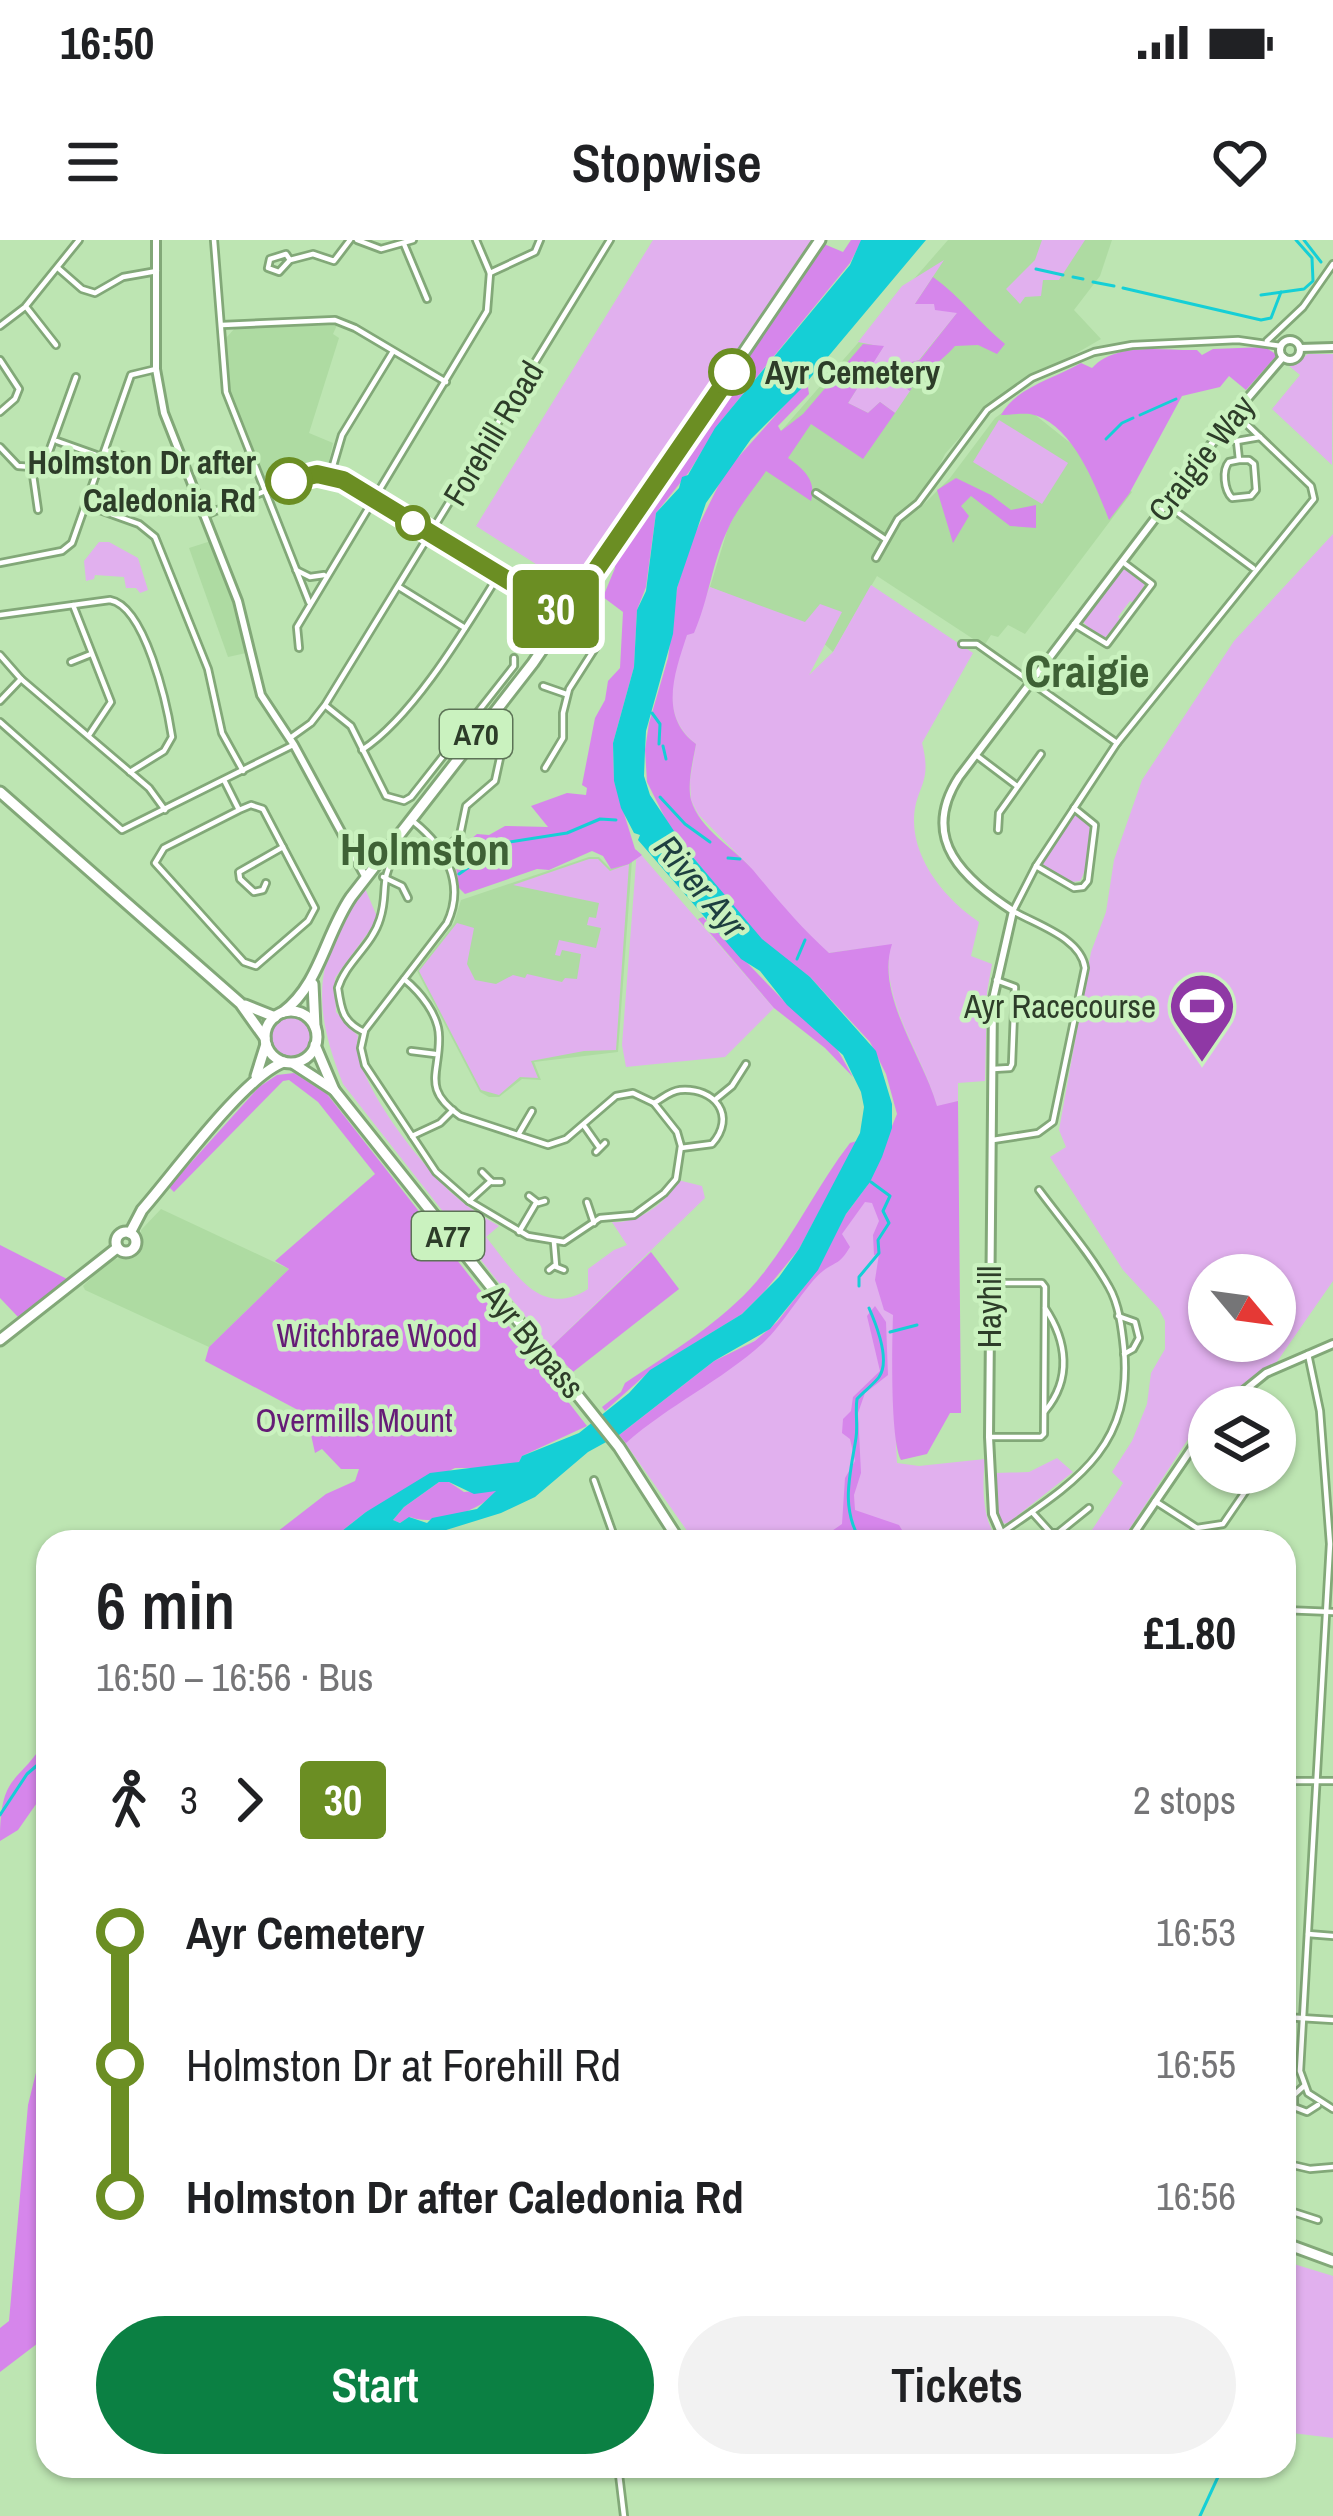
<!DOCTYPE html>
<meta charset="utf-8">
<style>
:root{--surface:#fff;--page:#f2f2f2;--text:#202124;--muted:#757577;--accent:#0b8043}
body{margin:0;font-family:"Archivo Narrow",sans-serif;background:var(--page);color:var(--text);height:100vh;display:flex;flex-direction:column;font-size:45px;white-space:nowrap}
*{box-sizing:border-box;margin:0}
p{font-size:39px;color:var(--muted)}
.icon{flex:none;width:66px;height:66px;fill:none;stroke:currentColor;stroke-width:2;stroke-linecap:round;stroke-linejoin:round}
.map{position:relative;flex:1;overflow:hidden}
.side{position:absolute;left:36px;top:1290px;width:1260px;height:948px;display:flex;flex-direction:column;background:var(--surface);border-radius:36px;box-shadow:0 3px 9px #0004}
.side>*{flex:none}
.badge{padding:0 24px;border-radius:9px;font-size:42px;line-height:78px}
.needle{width:78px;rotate:119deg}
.tools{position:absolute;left:1188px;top:1014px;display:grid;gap:24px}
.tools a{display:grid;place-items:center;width:108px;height:108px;border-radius:50%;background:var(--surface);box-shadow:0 3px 9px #0004;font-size:60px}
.map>.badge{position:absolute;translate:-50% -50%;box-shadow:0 0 0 6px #fff}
.legs{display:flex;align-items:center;gap:18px;height:132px;padding:0 60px;font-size:39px}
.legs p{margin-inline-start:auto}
.headline{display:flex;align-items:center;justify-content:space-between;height:204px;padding:0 60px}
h1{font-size:66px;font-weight:600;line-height:90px}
.button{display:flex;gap:24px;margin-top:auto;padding:24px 60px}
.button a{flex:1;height:138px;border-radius:72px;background:var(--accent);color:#fff;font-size:48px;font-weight:600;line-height:138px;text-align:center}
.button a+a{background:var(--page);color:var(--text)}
ul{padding:0 60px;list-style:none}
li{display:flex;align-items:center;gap:42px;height:132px;font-size:45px}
li i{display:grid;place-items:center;width:18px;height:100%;margin:0 15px;background:currentColor}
li i::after{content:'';width:30px;height:30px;margin:-15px;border:9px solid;border-radius:50%;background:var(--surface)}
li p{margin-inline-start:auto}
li:first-child i{background:linear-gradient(#0000 50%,currentColor 0)}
li:last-child i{background:linear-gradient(currentColor 50%,#0000 0)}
.status{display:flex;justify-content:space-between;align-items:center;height:84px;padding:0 60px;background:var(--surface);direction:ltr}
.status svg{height:33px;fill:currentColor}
header{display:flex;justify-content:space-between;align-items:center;height:156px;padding:0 60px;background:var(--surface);font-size:54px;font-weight:600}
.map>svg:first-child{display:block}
</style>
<div class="status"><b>16:50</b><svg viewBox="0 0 49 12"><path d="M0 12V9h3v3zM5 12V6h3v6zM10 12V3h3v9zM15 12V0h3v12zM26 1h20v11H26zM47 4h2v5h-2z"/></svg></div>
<header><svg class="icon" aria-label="menu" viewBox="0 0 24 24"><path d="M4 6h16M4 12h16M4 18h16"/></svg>Stopwise<svg class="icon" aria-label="heart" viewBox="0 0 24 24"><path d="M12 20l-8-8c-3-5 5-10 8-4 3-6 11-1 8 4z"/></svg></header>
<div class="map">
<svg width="1333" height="2276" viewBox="0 0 1333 2276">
<rect width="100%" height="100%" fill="#bde5b2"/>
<!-- built -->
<g fill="#aedba2">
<path d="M948 0H1112L1100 36 1074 70 1101 99 989 164 945 214 918 270 950 238 995 178 1006 170 1034 174 1132 252 1025 394 1008 385 998 397 991 395 984 406 877 336 833 412 804 385 710 347 728 288 774 199Z"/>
<path d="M337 85 333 94 339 98 309 193 333 203 328 226 274 240 262 236 230 151 226 98 235 88Z"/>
<path d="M211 301 230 346 246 413 228 417 189 308Z"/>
<path d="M589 617H599L611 629 632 620 618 812 534 822 541 840 522 839 499 857H489L480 852 417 731 454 683 461 660Z"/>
<path d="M161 969 289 1029 209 1107 85 1050 83 1046 109 1021 136 1013 142 1004 141 990Z"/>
</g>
<!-- green -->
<g fill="#e1b0ee" fill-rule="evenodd">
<path d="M653 0H815L575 349 476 286Z"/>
<path d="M1042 0H1085L1059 40H1043L1041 56 1025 57 1020 64 1006 49 1035 20Z"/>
<path d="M944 20 915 64H934L958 72 919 120 901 125 892 137 910 151 895 173 880 162 868 173 848 163 883 107 858 102 902 46Z"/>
<path d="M1308 114H1333L1332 225 1272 169 1300 135 1288 125 1295 124Z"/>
<path d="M999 180 1068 223 1042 264 973 222Z"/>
<path d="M1333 294V1041L1276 1123 1209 1167 1121 1302H1084L1123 1243 1112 1232 1132 1201 1147 1164 1151 1133 1165 1109V1081L1159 1069 1123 1030 1050 917 1066 907 1059 890 1091 712 1106 672 1114 620 1142 540 1234 401ZM1209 1035H1275V1101H1209Z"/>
<path d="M99 302H109L138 318 148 350 140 353 136 348H126L124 337 95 335 94 339 86 341 84 321Z"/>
<path d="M1124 329 1146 342 1134 363 1130 361 1118 377 1121 380 1102 401 1083 382Z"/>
<path d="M871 345 973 413 922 503C933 545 915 546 914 579 913 621 947 661 979 682L971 716 992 724 987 752 985 841 958 843V861L937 867C923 815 884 767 889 712L880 706 829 713 807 696 749 626 698 574 691 560 690 540 696 504C645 465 688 392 710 347L805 382 820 364 842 372 809 435 833 412Z"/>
<path d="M1074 574 1087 581C1095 598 1089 625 1080 641L1072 642 1042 624Z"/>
<path d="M637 610 774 768 725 817 626 827 622 805Z"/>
<path d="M589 619H598L610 631 629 624 616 810 584 811 531 821 538 838 520 837 499 855 481 850 419 731 457 683 474 688 467 724 475 740 496 744 513 735 525 738 527 734 562 742 565 738 577 739 581 714 562 710 560 716 555 715 559 700 596 708 601 688 587 685 589 677 596 678 599 663 513 645Z"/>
<path d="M364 646 378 679 335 738 336 772 358 796C349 836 423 927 453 954 467 967 483 977 499 986L486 997C514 1031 540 1080 588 1049V1029L614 1010 627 1005 612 982C638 984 667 963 678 940L702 946 705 958 550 1108 343 844C311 764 314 718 364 646Z"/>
<circle cx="290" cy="797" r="21"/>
<path d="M875 944C881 987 890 1030 893 1074 896 1124 894 1173 897 1223L919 1226 985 1219C982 1248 982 1277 998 1302H695L621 1197 779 1083 820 1029 858 957 867 946Z"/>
<path d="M1057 1218 1073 1232 1008 1283 1001 1284 994 1254 995 1233 1029 1232Z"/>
<path d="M1284 2021 1333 2036V2198L1284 2192Z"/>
</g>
<!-- forest -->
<g fill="#d686eb">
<path d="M851 0H862L850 23 721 181 689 232 656 273 646 347 637 370 634 427 613 503 614 541 635 609 642 615 629 624 611 629 603 616 592 611 549 630 537 629 465 654 459 648 454 613 477 594 489 595 505 586 548 587 531 566 567 553 586 555 587 548 582 545 595 478 605 460 608 441 620 428 623 372 603 357 615 328V309L824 4 843 12Z"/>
<path d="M933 37C960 56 979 83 1005 104L997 114 978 105 955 106C941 123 920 132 910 151L891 137 901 125 920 120 957 73 935 70 934 64H915Z"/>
<path d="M863 104 884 106 848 163 868 173 880 162 895 173 863 219 811 184 788 218C804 229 817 241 811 261L766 231C754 249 737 268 728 289 712 322 709 359 694 393L687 395C675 432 658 476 696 504 693 521 687 543 691 560 700 590 734 608 753 630 777 659 800 687 829 713L892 704C875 755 923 816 937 866L958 861 961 1173H950L927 1214 901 1220C890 1200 892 1103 893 1075L884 1070 875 1040 879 1014 874 1015 873 995 879 981 872 963 865 962 842 994 850 1007C839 1025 838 1020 823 1031 807 1043 783 1085 763 1103 721 1141 669 1165 626 1203L619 1195 714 1121 755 1101 777 1082 810 1039 846 974 867 946 897 874 886 834 870 802 810 737 766 707 671 590 647 542 645 510 649 483 668 418 677 348 692 299 725 232 807 140 809 154 778 186 781 191 803 174Z"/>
<path d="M1265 107 1277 115 1246 150 1229 136 1220 147 1182 156 1129 254 1109 280C1096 246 1071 181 1030 174 1021 173 1009 175 1001 175 1016 147 1054 139 1081 123L1092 128C1117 101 1164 111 1197 110L1202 115 1213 109Z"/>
<path d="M956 238 991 255 1011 270 1036 265V288L1010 286 971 256 961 266 969 276 953 303 937 250Z"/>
<path d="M703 677 782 759 836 807 853 837 825 808 774 768 698 679Z"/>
<path d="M294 833 327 854 587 1186 522 1216 519 1222 498 1228H455L366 1272 328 1302H264L326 1254 355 1241 359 1229H341L322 1209 315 1213 310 1190 312 1183 296 1169 205 1121 209 1107 289 1029 275 1021 375 934 318 862 289 840 283 841 174 952 169 947 259 847 277 835Z"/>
<path d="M857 901 799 1009 764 1052 742 1074 651 1130 605 1171 602 1167 621 1152 625 1143C671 1112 721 1083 757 1041 793 998 816 947 850 903Z"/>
<path d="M0 1005 69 1040 19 1078 0 1058Z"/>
<path d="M651 1012 679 1049 573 1132 550 1108Z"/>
<path d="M875 1066 886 1082 888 1135 865 1153 858 1173 861 1233 854 1255 855 1270 899 1285 905 1295 898 1302H824L826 1295 842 1284 845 1238 855 1221 850 1199 842 1193 843 1179 851 1171 853 1157 880 1131 867 1076Z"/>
<path d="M439 1242H449L464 1252 498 1249C483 1271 433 1287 410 1277L400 1283 393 1280 404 1267Z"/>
<path d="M48 1495V1547L18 1590 0 1601C0 1528 20 1547 48 1495Z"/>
<path d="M48 1784V2106L42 2100 0 2132V2088L9 2081 28 1865Z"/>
</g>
<!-- water -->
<path fill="#15cfd6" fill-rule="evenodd" d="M861 0H926L801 149 751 199 706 263 677 348 673 394 646 491 645 510 644 536 650 555 686 609 762 699 810 737 876 811 892 864V888L882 917 870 942 846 974 818 1030 770 1089 714 1121 619 1195 588 1212 535 1257 501 1273 414 1300 388 1295 377 1302H328L366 1272 430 1233 519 1222 522 1216 579 1193 629 1153 650 1130 742 1074 779 1037 799 1009 860 893 864 867 861 852 843 815 787 765 760 731 741 719 638 600 640 595 634 593 621 568 614 541 613 503 634 427 637 370 646 351 656 273 679 248 682 237 688 235 715 188 850 25ZM439 1242H449L474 1254 496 1251 477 1269 432 1278 427 1283 409 1277 400 1283 393 1280 404 1267Z"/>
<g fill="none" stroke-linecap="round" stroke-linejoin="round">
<!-- stream -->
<g stroke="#15cfd6" stroke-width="3">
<path d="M1304 0 1321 22"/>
<path d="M1036 29 1063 35"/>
<path d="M1073 37 1083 39"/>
<path d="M1093 42 1114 46"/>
<path d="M1123 48 1261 80 1271 78 1281 52"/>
<path d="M1261 55 1304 49 1313 41 1312 18 1296 0"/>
<path d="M1140 175 1176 159"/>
<path d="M1106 199 1122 183 1133 178"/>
<path d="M652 473 660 484 659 504"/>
<path d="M663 506 666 519"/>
<path d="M660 557 685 584 710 602"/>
<path d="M728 618 740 619"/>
<path d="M459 634 503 603 567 593 600 579 616 580"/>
<path d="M797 719 805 700"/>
<path d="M859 1046V1037L879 1013 878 1000 889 983 883 971 890 956 871 942"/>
<path d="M890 1092 917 1085"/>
<path d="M861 1302C840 1267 850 1236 856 1198 858 1185 855 1172 857 1159 863 1152 874 1144 879 1137 891 1120 876 1084 869 1068"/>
<path d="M0 1575 27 1534 48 1516"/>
<path d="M1200 2276 1223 2226"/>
</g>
<!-- minor casing -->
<g stroke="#82a878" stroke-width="10">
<g id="minor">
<path d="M214 0 226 152 309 362"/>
<path d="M357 0 381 9 413 0"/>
<path d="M404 4 427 59"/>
<path d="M290 20 279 32 268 28 270 19 286 14 290 20 313 14 334 21 350 0"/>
<path d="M58 28 82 49 95 53 123 37 157 31"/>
<path d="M490 33 535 12 540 0"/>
<path d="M27 68 56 105"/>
<path d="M222 85 335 80 355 88 446 142"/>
<path d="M0 86 25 67 79 0"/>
<path d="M1267 101 1303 67 1333 24"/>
<path d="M0 120 19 149 15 159 0 172"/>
<path d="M1218 198 1237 201 1260 197"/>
<path d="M57 201 102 217"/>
<path d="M1237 201 1239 220H1249L1254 224 1256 250 1251 256 1232 258C1224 250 1222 230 1229 222L1239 220"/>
<path d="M0 207 18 226 32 227 46 220 76 137"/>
<path d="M105 210 138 221"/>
<path d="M32 228 38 270"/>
<path d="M330 236 342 195 392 113"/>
<path d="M816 253 885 299"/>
<path d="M1166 264 1253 328"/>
<path d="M86 265 139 284 155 297 208 429 222 493 243 531"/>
<path d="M205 275 303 236H330L590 392 599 402 569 449 563 473V498L545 528"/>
<path d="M876 318 898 279 918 263 987 170 1032 138 1094 112 1132 105 1238 100 1281 106"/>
<path d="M0 323 62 311 72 303 131 135 156 129"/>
<path d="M296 330 310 337 324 335"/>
<path d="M399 347 465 388"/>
<path d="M73 365 111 462 89 495"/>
<path d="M0 375 110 360C145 366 167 464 172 497L164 511 130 532"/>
<path d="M1074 384 1107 404 1152 344 1124 323"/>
<path d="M962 404H977L1117 503"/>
<path d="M299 408 297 387 487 71 490 33 476 0"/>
<path d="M0 415 21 439 149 548 165 570"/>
<path d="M71 422 91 414"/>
<path d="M543 446 566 454"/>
<path d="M0 461 21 439"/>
<path d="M326 466 351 486 386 556 404 561 411 557 514 426V418"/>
<path d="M0 482 122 590 293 505"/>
<path d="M290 498 311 483 325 465 610 0"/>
<path d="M362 510C413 477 465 389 498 336"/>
<path d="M976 515 1017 546"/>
<path d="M224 540 239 570 164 608 155 623 244 722 256 726 308 681 315 668 263 569 251 565 239 570"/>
<path d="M998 590 999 573 1041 514"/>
<path d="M444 611 460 595 466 566 495 541 505 495"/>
<path d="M1036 626 1074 648 1083 647 1088 641 1095 585 1074 568"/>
<path d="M383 637 402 646 408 658"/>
<path d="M266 643 263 650 254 652 240 639 239 632 283 607"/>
<path d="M404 739C420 752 439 775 439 797 440 834 421 848 460 876L548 905 566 899 616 856 633 853 654 863 677 892 681 906 676 939 664 953 634 975 600 978 564 1002 528 996 469 961 436 932 365 825 361 808 365 790 447 683C466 643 445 607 414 582"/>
<path d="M364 792C343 782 341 770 338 748 346 722 372 706 380 679 389 651 378 642 397 612"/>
<path d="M411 811 435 814"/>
<path d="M993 829 1010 828 1012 824 1015 747 996 740"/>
<path d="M716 859 732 846 746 824"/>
<path d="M654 863C663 858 670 851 680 850 715 847 737 876 712 904L681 908"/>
<path d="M585 887 599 907"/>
<path d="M518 895 532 871"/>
<path d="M412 896 440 883 453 870"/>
<path d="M993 900 1038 893 1053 882 1085 728C1081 698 1037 685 1013 671L1036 626 1117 503 1314 259 1311 246 1235 173"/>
<path d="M596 912 605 903"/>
<path d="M482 932 492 942H501"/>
<path d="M529 956 538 963 545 961"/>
<path d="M469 961 491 941"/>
<path d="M587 962 594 983"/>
<path d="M519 992 536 963"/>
<path d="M554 1002 556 1026"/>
<path d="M549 1030 554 1026 564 1030"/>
<path d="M989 1043H1042L1045 1047 1044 1194 1041 1197H992"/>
<path d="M1045 1068C1067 1101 1072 1139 1045 1171"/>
<path d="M1118 1076 1135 1082 1139 1098 1133 1109 1124 1114"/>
<path d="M1308 1114 1320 1171 1330 1304 1300 1831 1308 1853 1333 1869"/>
<path d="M594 1240 616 1302"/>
<path d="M1155 1261 1197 1288 1223 1284 1258 1233"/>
<path d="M1032 1272 1051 1293H1058L1089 1268"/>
<path d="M1000 1294C1073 1243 1133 1210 1124 1109 1122 1089 1119 1064 1109 1047 1090 1013 1062 981 1039 950"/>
<path d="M1266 1295 1267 1302"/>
<path d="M1284 1370 1333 1372"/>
<path d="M1284 1541H1333"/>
<path d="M1308 1694 1333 1696"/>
<path d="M1284 1777 1333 1780"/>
<path d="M1304 1846 1294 1855V1867L1307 1872 1318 1865"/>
<path d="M1284 1923 1310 1929 1333 1927"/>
<path d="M1284 1969 1318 1980"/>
<path d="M618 2226 624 2276"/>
</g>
</g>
<!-- tertiary casing -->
<g stroke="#82a878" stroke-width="12">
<g id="tertiary">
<path d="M156 0V129L164 173 238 361 261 455 294 505 365 636"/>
<circle cx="1290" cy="110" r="10"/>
<path d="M1300 108 1333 107"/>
<path d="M1224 1167 1266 1133 1333 1104"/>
<path d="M1005 1302 993 1274 989 1197 993 759 1013 671C965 639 918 600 959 537L1235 173 1283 117"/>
<path d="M1128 1302 1209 1183"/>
</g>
</g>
<!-- primary casing -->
<g stroke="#82a878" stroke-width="15">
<g id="primary">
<path d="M313 744 315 787"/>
<path d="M283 772C320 744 325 695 351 657L533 423 820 0"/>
<path d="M256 836 266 804"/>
<circle cx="126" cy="1002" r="10"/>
<path d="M130 993 142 970C173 935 244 836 284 822"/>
<path d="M0 1100 117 1008"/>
</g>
</g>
<!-- trunk casing -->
<g stroke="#82a878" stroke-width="15">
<g id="trunk">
<path d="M0 552 240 763 265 798"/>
<path d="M245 765 275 777"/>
<circle cx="291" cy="797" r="26"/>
<path d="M315 805 334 850"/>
<path d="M294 824 334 850 619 1207 680 1302"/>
<path d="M1284 2003 1333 2021"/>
</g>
</g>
<!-- minor -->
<use href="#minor" stroke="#fff" stroke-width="4.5"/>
<!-- tertiary -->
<use href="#tertiary" stroke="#fff" stroke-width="6"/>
<!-- primary -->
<use href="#primary" stroke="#fff" stroke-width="9"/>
<!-- trunk -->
<use href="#trunk" stroke="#fff" stroke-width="9"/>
</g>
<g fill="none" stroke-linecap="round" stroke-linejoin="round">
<!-- line-1 casing -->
<g stroke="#fff" stroke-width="27">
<path id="line-1" d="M289 241 317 234 343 240 565 375 732 132"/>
</g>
<!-- line-1 -->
<use href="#line-1" stroke="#6b8e23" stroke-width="18"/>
</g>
<!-- icons -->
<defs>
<g id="stadium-pin" transform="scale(3.45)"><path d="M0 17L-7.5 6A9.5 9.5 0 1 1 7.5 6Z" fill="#8f38a5" stroke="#caf2bf"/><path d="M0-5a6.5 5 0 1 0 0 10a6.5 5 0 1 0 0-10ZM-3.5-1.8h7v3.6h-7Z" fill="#fff"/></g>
</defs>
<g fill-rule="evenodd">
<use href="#stadium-pin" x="1202" y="766"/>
</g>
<!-- markers -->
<g fill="#fff" stroke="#6b8e23" stroke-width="6">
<circle cx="732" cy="132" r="21"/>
<circle cx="289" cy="241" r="21"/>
<circle cx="413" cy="283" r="15"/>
</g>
<g text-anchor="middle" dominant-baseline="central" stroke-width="9" stroke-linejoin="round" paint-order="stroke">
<!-- shield labels -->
<g fill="#caf2bf" stroke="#5c7356" stroke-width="3">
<rect x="440" y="470" width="72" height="48" rx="9"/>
<rect x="412" y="972" width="72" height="48" rx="9"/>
</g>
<g font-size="30" font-weight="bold" fill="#2d3d29">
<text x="476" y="494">A70</text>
<text x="448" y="996">A77</text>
</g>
<!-- stop labels -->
<g font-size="33" font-weight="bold" fill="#2d3d29" stroke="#caf2bf" text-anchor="start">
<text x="765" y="132">Ayr Cemetery</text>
<text x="256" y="222" text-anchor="end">Holmston Dr after<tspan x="256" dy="38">Caledonia Rd</tspan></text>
</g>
<!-- street labels -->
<g font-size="33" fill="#2d3d29" stroke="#caf2bf">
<text transform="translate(493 193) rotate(-59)">Forehill Road</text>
<text transform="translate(1201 218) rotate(-52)">Craigie Way</text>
<text transform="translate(989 1067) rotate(-90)">Hayhill</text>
<text transform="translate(534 1101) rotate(50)">Ayr Bypass</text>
</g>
<!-- poi labels -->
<g font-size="33" fill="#2d3d29" stroke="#caf2bf" text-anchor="end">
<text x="1156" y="766">Ayr Racecourse</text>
</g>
<!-- park labels -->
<g font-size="33" fill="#651c76" stroke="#caf2bf">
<text x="377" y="1095">Witchbrae Wood</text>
<text x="354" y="1180">Overmills Mount</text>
</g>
<!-- water labels -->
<g font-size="36" font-style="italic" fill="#1e3f40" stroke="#caf2bf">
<text transform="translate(701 646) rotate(50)">River Ayr</text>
</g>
<!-- district labels -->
<g font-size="45" font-weight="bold" fill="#3e6135" stroke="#caf2bf">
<text x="1087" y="430">Craigie</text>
<text x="425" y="608">Holmston</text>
</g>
</g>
</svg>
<div class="tools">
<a><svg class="needle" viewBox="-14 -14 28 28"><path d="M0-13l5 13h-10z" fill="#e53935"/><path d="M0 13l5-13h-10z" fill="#757577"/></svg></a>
<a><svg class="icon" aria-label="layers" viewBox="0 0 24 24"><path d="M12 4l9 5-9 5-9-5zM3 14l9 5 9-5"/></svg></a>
</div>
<b class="badge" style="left:556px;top:369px;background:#6b8e23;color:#fff">30</b>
<section class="side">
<div class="headline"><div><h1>6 min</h1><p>16:50 – 16:56 · Bus</p></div><b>£1.80</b></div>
<div class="legs"><svg class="icon" aria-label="walk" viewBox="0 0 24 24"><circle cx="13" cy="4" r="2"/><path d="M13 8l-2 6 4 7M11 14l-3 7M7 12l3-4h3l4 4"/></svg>3<svg class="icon" aria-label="forward" viewBox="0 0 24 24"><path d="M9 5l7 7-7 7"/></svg><b class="badge" style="background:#6b8e23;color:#fff">30</b><p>2 stops</p></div>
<ul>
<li><i style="color:#6b8e23"></i><b>Ayr Cemetery</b><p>16:53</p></li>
<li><i style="color:#6b8e23"></i><span>Holmston Dr at Forehill Rd</span><p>16:55</p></li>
<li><i style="color:#6b8e23"></i><b>Holmston Dr after Caledonia Rd</b><p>16:56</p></li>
</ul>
<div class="button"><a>Start</a><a>Tickets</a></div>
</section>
</div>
